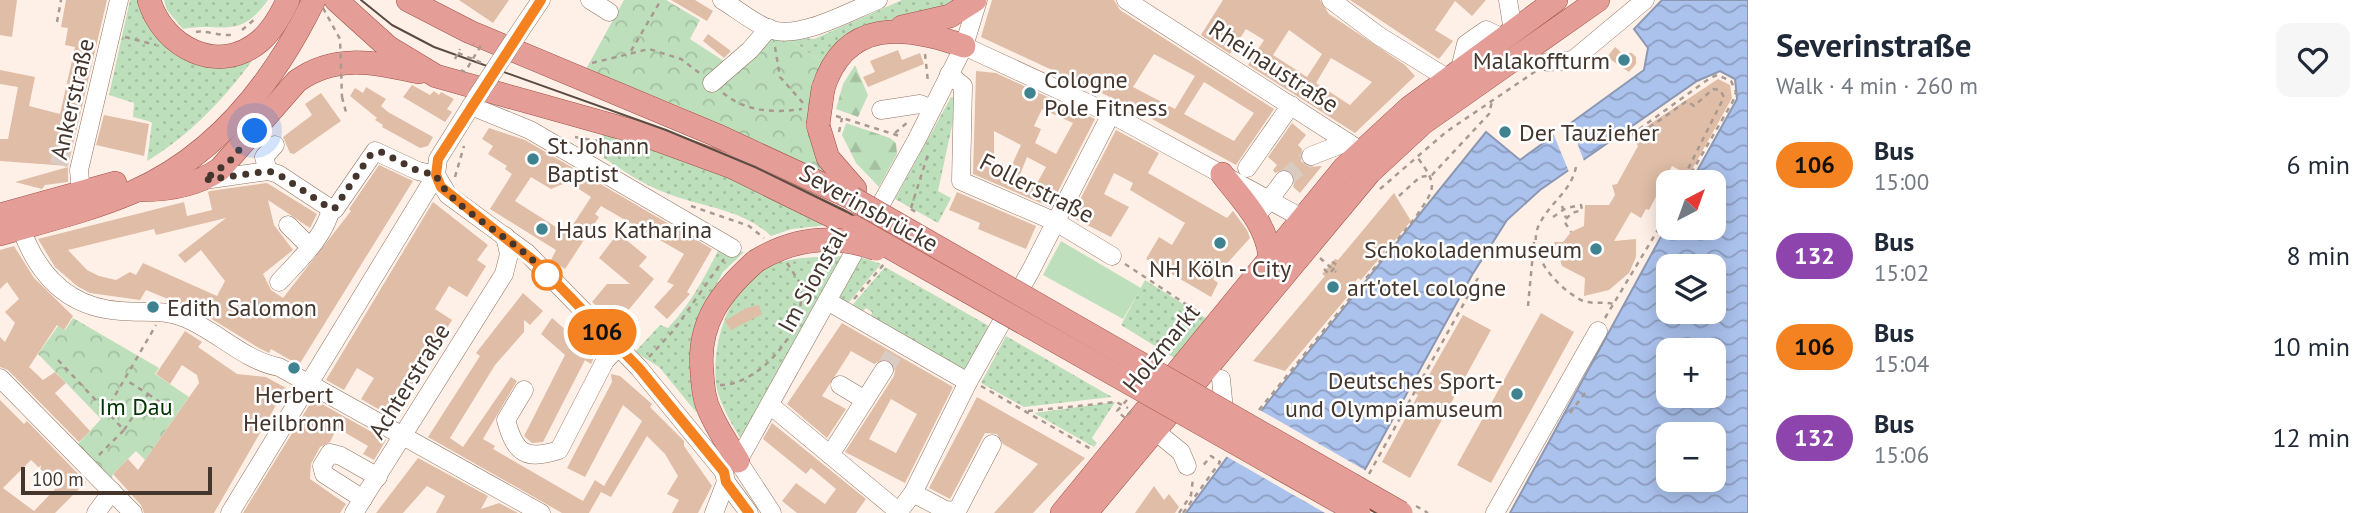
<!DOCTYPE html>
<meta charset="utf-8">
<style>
:root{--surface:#fff;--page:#f6f6f7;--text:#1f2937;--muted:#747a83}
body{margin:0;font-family:"PT Sans",sans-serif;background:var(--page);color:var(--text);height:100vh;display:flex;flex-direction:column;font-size:26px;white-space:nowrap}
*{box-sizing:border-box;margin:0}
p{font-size:23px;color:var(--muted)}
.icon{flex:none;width:38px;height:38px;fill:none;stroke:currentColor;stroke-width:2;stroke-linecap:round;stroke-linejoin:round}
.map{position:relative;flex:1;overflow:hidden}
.sheet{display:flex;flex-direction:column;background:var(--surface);width:630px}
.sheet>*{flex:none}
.badge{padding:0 14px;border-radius:23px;font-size:24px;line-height:46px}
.needle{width:46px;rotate:41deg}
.tools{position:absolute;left:1656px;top:170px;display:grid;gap:14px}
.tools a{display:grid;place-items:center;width:70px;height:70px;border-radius:14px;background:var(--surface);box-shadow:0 4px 18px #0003;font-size:35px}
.scale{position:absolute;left:21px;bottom:18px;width:191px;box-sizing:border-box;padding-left:7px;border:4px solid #44362d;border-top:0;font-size:19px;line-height:24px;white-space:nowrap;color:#44362d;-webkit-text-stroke:5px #fff;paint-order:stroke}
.you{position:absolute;width:35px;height:35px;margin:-18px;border:5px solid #fff;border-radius:50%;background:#1a73e8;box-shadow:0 0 0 10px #1a73e833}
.map>.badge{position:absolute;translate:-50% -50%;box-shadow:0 0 0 4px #fff}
.round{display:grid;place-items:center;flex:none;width:74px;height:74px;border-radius:14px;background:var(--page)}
.overview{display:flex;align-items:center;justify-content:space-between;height:119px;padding:0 28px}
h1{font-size:33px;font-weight:700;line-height:52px}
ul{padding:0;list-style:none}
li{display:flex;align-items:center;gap:21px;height:91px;padding:0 28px}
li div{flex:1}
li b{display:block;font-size:26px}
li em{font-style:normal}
li .badge{min-width:77px;font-weight:700;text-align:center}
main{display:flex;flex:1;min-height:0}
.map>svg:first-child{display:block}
</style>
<main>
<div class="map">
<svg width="1748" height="513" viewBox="0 0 1748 513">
<defs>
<pattern id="grass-dots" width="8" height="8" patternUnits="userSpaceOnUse" patternTransform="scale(1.75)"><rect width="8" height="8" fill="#bedfbb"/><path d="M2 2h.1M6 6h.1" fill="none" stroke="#a4c0a1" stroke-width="1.8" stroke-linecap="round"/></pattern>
<pattern id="forest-firs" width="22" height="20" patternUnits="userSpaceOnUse" patternTransform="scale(1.75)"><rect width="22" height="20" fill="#bedfbb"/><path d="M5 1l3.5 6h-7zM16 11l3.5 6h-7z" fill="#a4c0a1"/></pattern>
<pattern id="park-crowns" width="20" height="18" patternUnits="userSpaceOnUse" patternTransform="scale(1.75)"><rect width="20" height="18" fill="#bedfbb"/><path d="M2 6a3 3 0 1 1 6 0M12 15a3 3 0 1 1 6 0" fill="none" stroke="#a4c0a1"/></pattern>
<pattern id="water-waves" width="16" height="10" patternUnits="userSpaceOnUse" patternTransform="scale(1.75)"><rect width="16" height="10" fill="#abc2ed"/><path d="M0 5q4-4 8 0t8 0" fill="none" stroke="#8d9ec0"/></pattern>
</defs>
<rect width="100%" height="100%" fill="#fff0e7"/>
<!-- grass -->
<g fill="url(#grass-dots)">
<path d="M130 0H142L149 21 242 63 252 61C223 100 189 136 147 161L152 122 133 117 134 103 109 95Z"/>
<path d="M164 0H268C238 42 223 21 183 29L167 10Z"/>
<path d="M902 0H963L828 66 784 36 814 39Z"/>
<path d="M951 97 958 98 938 191 951 198 938 223 895 199Z"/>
<path d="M602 132 729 176 837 224 792 229 771 236C743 209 701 207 666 193 644 185 624 171 604 158Z"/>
<path d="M720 247 744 252 723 272 697 322 703 410 696 412 659 367 635 352 660 325 668 328C691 304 705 276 720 247Z"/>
<path d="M845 256 740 438C731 422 719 403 716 384 712 341 728 287 770 266 791 256 822 257 845 256Z"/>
<path d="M860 257 881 264 845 307 835 301Z"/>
<path d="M885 267 989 326 966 369 958 370 871 318 872 312 866 308 862 312 849 309Z"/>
<path d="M1145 280 1212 322 1176 359 1121 325Z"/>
<path d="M1006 336 1112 397 1024 407 981 383Z"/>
<path d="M1115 402 1092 438 1097 443 1094 447 1034 413Z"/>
</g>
<!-- forest -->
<g fill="url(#forest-firs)">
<path d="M855 65 868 95 858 117 836 109 843 84Z"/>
<path d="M846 123 890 138 896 143 897 154 879 187 856 163 842 135Z"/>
</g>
<!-- park -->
<g fill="url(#park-crowns)">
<path d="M624 0H666L700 20 690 39 727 63 763 32 784 36 828 66 815 96 833 176 813 170 683 108 586 69Z"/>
<path d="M73 318 159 368 155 374 189 397 145 460 136 451 113 474 111 480 77 445 101 419 38 354 58 326 65 330Z"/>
</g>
<!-- pitch -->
<path fill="#bedfbb" d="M1061 241 1141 288 1123 319 1043 275Z"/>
<!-- water -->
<path fill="url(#water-waves)" stroke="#8c98b3" stroke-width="2" fill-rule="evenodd" d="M1662 0H1748V513H1510L1668 224V228H1713V182H1691L1737 99 1735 79 1720 71 1697 81 1540 190 1507 220 1472 275 1341 513H1186L1268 402 1486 132 1520 160 1644 70 1648 48 1634 29ZM1668 266H1713V312H1668ZM1668 350H1713V396H1668ZM1668 434H1713V480H1668Z"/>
<!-- pier -->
<g fill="#fff0e7">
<path d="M1569 122 1584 161 1569 172 1553 133Z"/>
<path d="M1258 409 1368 472 1345 513H1325L1224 455Z"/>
</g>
<!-- building -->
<g fill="#dfbda7" fill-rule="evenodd">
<path d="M0 0H17L12 37 0 35Z"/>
<path d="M66 0H107L68 166 0 161V139H8L18 87 0 84V70L35 77 29 106 60 114 75 47 65 45 68 28 61 27Z"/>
<path d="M459 0H509L493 23Z"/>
<path d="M671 0H695L713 11 707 21Z"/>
<path d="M992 0H1114L1120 10 1274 109 1236 165 1123 103 981 37ZM1154 54 1195 76 1175 109 1133 87ZM1204 82 1254 113 1234 141 1184 114Z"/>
<path d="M1223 0H1320L1329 14 1405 65 1415 76 1355 133 1248 65 1264 40 1246 29 1230 54 1201 35ZM1289 30 1322 54 1307 77 1273 55ZM1331 58 1372 82 1350 105 1316 83Z"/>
<path d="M1350 0H1486L1472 16 1455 1 1435 30 1453 41 1439 59Z"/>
<path d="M708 34 731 51 724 58 703 41Z"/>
<path d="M1615 47 1622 53H1632L1636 57V64L1629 72 1607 57Z"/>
<path d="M898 50 902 60 920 53 924 64 868 87 863 77 875 72 870 61Z"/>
<path d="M976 71 996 73 1095 119 1050 207 973 174ZM1042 109 1073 123 1056 154 1035 143 1041 129 1034 126ZM994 131 1021 145 1010 169 994 162ZM1027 157 1046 167 1036 185 1019 177Z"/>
<path d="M1718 79 1730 85 1732 98 1689 175 1672 166 1649 210 1646 209 1641 218 1631 212 1614 241 1636 239V257L1629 273 1609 290 1584 296 1585 278 1562 266 1554 242H1563L1571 232 1584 226 1585 205H1609L1615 195 1612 185 1617 184 1638 146 1632 136Z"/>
<path d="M412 85 430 95 434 91 439 95 441 92 454 99 447 109 452 112 445 122 403 97Z"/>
<path d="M366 87 386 99 381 106 388 112 433 137 428 146 420 148 382 127 383 125 375 120 377 118 350 96 355 88 363 93Z"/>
<path d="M321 93 341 121 294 154 290 153 283 137 312 115 305 104Z"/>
<path d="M104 115 149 124 144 156 96 145Z"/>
<path d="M1292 123 1306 135 1298 145 1302 149 1301 161 1309 167 1322 166 1300 193 1293 187 1295 181 1291 171 1285 169 1275 173 1273 170 1277 165 1268 157Z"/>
<path d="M489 128 525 140 712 249 687 292 690 294 667 319 654 307 674 285 667 282 684 254 601 206 595 214 599 217 565 269 551 260 556 250 490 209 512 174 505 169 507 166 488 154 493 146 482 139ZM531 177 551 189 568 182 591 197 567 234 515 201Z"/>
<path d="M1116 130 1159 153 1148 173 1227 218 1233 211 1247 230 1250 238 1213 279 1218 283 1211 297 1146 259 1159 237 1172 245 1185 223 1130 190 1133 183 1114 173 1104 194 1129 207 1111 237 1071 217Z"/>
<path d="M379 165 413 181 299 365 271 349 269 353 259 348 202 313 146 290 140 300 90 293 77 286 55 267 38 239 184 202 187 216 212 210 208 192 210 191 267 183 317 214 310 228 268 200 274 225 293 250 263 274 271 290 283 298 351 211 349 209ZM226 218 178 255 185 263 201 250 225 281 217 296 143 263 136 275 130 272 116 280 99 276 87 270 68 250 154 229 156 235Z"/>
<path d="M68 167V182L45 185 42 189 15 182Z"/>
<path d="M957 192 1036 226 1026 249 978 229 980 223 949 210Z"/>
<path d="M1394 193 1411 221 1361 280 1358 278 1346 294 1348 296 1285 371 1253 361 1325 276 1322 274 1335 259 1338 260Z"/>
<path d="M433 202 488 245 477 260 486 266 467 297 449 286 435 309 452 320 392 417 361 399 374 378 357 368 344 390 326 380Z"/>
<path d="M618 233 647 257 639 266 654 279 617 324 592 302 607 284H630L599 258Z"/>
<path d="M14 246 34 278 73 316 64 330 57 325 29 367 43 380 55 372 66 383 55 393 90 431 79 442 8 370 0 367V337L5 342 15 323 5 312 19 299 7 282 0 289V250Z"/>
<path d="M523 293 543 311 530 325 524 320V332L495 365 450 438 463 447 511 377 517 381 483 439 495 446 493 449 583 501 595 480 604 486 642 421 623 405 585 477 567 468 612 382 611 374 620 376 652 404 650 407 684 441V446L712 486 698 513H672L679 500 667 494 678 476 665 454 647 436 611 497 601 492 589 513H562L428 437 480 356 476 353Z"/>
<path d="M759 305 762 314 731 330 725 321 746 308Z"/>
<path d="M1541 313 1574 332 1491 483 1457 465Z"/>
<path d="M1463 315 1491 330 1410 478 1382 462 1418 395 1415 393 1422 381 1425 382Z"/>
<path d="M552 318 595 355 591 364 585 360 543 442 532 443 524 436 565 355 541 334Z"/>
<path d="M842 323 953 387 905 483 845 452 894 376 895 370 891 361 884 359 874 364 851 351 822 396 846 409 827 438 787 404ZM891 399 917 414 896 453 869 439Z"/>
<path d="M185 331 202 342 198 347 237 374 266 377 286 388 214 513H144L141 505 113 474 128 459 138 470 199 383 197 375 182 365 170 384 156 374Z"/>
<path d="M977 397 1085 458 1033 513H994L1038 464 1003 444 997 434 985 433 950 499 929 488Z"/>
<path d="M313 399 386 440 374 460 363 454 368 446 337 428 330 442 320 447 311 464 310 479 346 504 340 513H243Z"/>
<path d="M0 400 24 424 27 421 86 482 55 513H0ZM31 460 58 486 34 511 3 488Z"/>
<path d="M772 423 866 499 856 513H797L782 501 796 483 825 504 836 489 811 468 806 474 763 439Z"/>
<path d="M418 458 488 496 481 509 499 503 518 513H436L445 496 427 486 403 513H376Z"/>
<path d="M1154 486 1164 500 1169 494 1179 507 1175 513H1135Z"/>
</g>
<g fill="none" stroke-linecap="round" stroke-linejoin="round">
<!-- minor-tunnel -->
<g stroke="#dacbc2" stroke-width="18" stroke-dasharray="18 9" stroke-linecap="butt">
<path d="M52 154 73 159"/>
<path d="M1284 180 1311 156"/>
<path d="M884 370 896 350"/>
</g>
<!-- minor casing -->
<g stroke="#937460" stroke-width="19">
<g id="minor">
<path d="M590 0 609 12"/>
<path d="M722 0C737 9 752 22 769 29 798 41 850 11 878 0"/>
<path d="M1126 0 1361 151"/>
<path d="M1331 0 1379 36 1447 78"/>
<path d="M1508 0 1513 31"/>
<path d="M514 40 541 0"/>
<path d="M964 46 1111 114 1313 224"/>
<path d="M1548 62 1573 60 1645 0"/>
<path d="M1460 69 1466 44 1486 30 1503 38"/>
<path d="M949 74 963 86 961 181 1056 222 1112 256"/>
<path d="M712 83 750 50 769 28"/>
<path d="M471 106 530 130 732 248"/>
<path d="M881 110 920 104 932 109"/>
<path d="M1311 156 1347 142"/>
<path d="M1247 168 1291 105"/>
<path d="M268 171 264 157 275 145"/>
<path d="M436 175 448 195 527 253 639 368 724 472 726 482 749 513"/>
<path d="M204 180 268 171 278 174 331 209H335L375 151 418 171 436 175"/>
<path d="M82 205 79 170 119 0"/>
<path d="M1263 208 1284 180"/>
<path d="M288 225 310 247"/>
<path d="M21 228C38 276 69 308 121 311 143 313 164 309 185 318 217 331 245 361 279 367L541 513"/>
<path d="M279 282C298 261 324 238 331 209"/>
<path d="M829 302 968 382"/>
<path d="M0 378 133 513"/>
<path d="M1221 379 1225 420"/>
<path d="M840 385 865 400"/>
<path d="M524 390 506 420C515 453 525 461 559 450L605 361 618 347"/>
<path d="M770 405 899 512"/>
<path d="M1155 431 1181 452 1187 466"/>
<path d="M830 455 884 370"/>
<path d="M913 493 945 510 957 511 992 444"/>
<path d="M363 499 324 474 322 466 330 453 341 456 378 477"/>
<path d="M96 513 112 491"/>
<path d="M230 513 436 175 438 159 476 98"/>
<path d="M354 513 504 274 509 254 505 236"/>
<path d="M714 513 726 482"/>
<path d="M772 513 738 461 916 141 964 46 978 0"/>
<path d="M898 513 913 493 968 382 1031 270 1111 114"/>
<path d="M1495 513 1598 331"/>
</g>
</g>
<!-- major casing -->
<g stroke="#a04f44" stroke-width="24">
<g id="major">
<path d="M149 0C163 48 219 76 260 41 273 30 281 15 288 0"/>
<path d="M336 0 388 47 436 76 636 132 732 167 854 227"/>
<path d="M408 0 470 32 716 135 852 198"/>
<path d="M902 27 950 16 975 0"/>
<path d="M823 89C845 18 906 25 964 46"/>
<path d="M818 125 828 158 855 189"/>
<path d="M1222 174C1243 201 1267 224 1270 258"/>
<path d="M140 190C168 190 196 186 220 169L297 81C336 53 375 63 419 72"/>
<path d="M0 215 115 183"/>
<path d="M0 234C45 221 91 210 133 192 217 155 275 80 314 0"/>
<path d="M738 461C729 446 718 430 711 414 704 401 703 387 702 372 697 323 721 292 756 261"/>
<path d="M1062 513 1344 168 1409 108 1556 0"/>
<path d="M1086 513 1370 172 1423 123 1598 0"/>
</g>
</g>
<!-- path -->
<g stroke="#a99a91" stroke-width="2.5" stroke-dasharray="5 5" stroke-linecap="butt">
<path d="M57 22 61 0"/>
<path d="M242 30 255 19"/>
<path d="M196 32C203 30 220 36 233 35"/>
<path d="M125 37 156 45"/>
<path d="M775 47 780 77 803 103"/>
<path d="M631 51 661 0"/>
<path d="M925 54 928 82"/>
<path d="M592 63 649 49 681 59 702 75"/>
<path d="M723 93C746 112 774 113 802 109"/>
<path d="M342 97 347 116"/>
<path d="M836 116 903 137"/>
<path d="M839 132 842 118"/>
<path d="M895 133 908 122"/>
<path d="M1631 135 1710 78 1717 75 1731 81 1736 92 1733 101 1686 182"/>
<path d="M575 137 597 141V154"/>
<path d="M1633 139 1687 101 1694 106 1713 89 1720 90 1724 97 1684 177 1688 179"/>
<path d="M1576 167C1571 191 1553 200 1541 221 1523 250 1555 286 1581 300 1592 305 1603 301 1613 304"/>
<path d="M455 177 464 146"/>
<path d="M1380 189 1446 132 1536 71"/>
<path d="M1399 196 1420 177 1432 175 1489 114 1492 101"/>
<path d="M691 206 749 226 764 238"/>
<path d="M1562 206 1566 218"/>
<path d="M911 208 929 151"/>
<path d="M911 209 917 213"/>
<path d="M1553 217 1566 208 1581 205 1582 210 1572 213 1564 221 1571 232"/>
<path d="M1320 258 1336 272"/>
<path d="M787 263 802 286 815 294"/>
<path d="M1125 264 1201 314"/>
<path d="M1324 269 1329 274 1337 265 1331 261"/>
<path d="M1493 292 1496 287"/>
<path d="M854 299 884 264"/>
<path d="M1528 306 1534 242"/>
<path d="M1605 318 1668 213"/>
<path d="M1162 343V339H1157L1158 343 1172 353"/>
<path d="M649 357 674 330 724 259"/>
<path d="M58 360 106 411"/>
<path d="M720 385C754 385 790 346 799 314 801 306 801 295 802 286"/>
<path d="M981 386 1091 449"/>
<path d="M148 394 170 409"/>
<path d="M1259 410 1415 218C1434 189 1440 187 1417 157"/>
<path d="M1028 411 1116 402 1128 408"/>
<path d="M1570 413 1585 393"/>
<path d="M124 430 148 394 126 380"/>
<path d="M99 455 124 430 106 411 156 325"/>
<path d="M1369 474 1478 278"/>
<path d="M1179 513 1191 495 1193 479"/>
<path d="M1183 513 1220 462 1211 456 1201 468"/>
</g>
<!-- minor -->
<use href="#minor" stroke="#fff" stroke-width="18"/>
<!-- major -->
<use href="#major" stroke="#e49e97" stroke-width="23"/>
<!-- tram -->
<path stroke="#5b4c43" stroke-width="2" d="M361 0 392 25 434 47 666 130 755 167 847 212 1376 513"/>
<!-- minor-bridge casing -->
<g stroke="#937460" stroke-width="19" stroke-linecap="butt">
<path id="minor-bridge" d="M476 98 514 40"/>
</g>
<!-- major-bridge casing -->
<g stroke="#a04f44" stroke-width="24" stroke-linecap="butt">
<g id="major-bridge">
<path d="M818 125 823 89"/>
<path d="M852 198 1401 513"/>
<path d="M854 227 1359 513"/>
<path d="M756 261C794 238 833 233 876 249"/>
</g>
</g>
<!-- path-bridge -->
<g stroke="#a99a91" stroke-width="2.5" stroke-dasharray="5 5" stroke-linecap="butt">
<path d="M323 8 340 39 342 97"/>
<path d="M458 53 482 63"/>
<path d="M455 59 460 49"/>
<path d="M461 70 465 72 480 47 473 44"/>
<path d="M1154 350 1162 343"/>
<path d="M1127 400 1117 411 1125 418 1131 411"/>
<path d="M1416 506 1428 513"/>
</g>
<!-- minor-bridge -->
<use href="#minor-bridge" stroke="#fff" stroke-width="18"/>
<!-- major-bridge -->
<use href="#major-bridge" stroke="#e49e97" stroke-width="23"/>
</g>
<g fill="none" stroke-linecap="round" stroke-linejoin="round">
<!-- line casing -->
<g stroke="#fff" stroke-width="16">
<path id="line" d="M541 0 438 159 436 175 441 187 538 264 639 368 724 472 726 482 749 513"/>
</g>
<!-- line -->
<use href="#line" stroke="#f58220" stroke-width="10"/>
<!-- walk -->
<path stroke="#44362d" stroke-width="7" stroke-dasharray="0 12.6" d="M255 131 229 162 204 180 268 171 278 174 331 209 335 208 371 154 381 152 418 171 436 175C449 209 521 241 547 275"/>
</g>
<!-- markers -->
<g fill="#3f8391" stroke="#fff" stroke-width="2.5">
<circle cx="1624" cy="60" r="7"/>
<circle cx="1030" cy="93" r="7"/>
<circle cx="1505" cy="132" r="7"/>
<circle cx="533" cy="159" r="7"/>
<circle cx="542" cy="229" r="7"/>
<circle cx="1220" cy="243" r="7"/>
<circle cx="1596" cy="249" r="7"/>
<circle cx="1333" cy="287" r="7"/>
<circle cx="153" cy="307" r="7"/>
<circle cx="294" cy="368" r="7"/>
<circle cx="1517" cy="394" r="7"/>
</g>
<circle fill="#fff" stroke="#f58220" stroke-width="3.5" cx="547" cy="275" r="14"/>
<g text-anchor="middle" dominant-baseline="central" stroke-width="5" stroke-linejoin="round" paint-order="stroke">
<!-- poi labels -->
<g font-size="24" fill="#44362d" stroke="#fff" text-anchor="start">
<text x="1610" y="60" text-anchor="end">Malakoffturm</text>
<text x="1044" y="79">Cologne<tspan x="1044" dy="28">Pole Fitness</tspan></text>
<text x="1519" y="132">Der Tauzieher</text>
<text x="547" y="145">St. Johann<tspan x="547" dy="28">Baptist</tspan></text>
<text x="556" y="229">Haus Katharina</text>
<text x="1582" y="249" text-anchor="end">Schokoladenmuseum</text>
<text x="1220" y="268" text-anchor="middle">NH Köln - City</text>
<text x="1347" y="287">art'otel cologne</text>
<text x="167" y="307">Edith Salomon</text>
<text x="1503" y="380" text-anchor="end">Deutsches Sport-<tspan x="1503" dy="28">und Olympiamuseum</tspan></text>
<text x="294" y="394" text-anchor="middle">Herbert<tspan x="294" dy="28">Heilbronn</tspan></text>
</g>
<!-- street labels -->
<g font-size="24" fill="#44362d" stroke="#fff">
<text transform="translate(1274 66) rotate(33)">Rheinaustraße</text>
<text transform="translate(72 99) rotate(-77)">Ankerstraße</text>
<text transform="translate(1037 188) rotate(27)">Follerstraße</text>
<text transform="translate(869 208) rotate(29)">Severinsbrücke</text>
<text transform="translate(812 280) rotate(-61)">Im Sionstal</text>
<text transform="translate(1161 348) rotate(-51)">Holzmarkt</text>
<text transform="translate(409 381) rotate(-58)">Achterstraße</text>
</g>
<!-- park labels -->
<g font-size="24" fill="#003400" stroke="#fff">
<text x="136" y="406">Im Dau</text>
</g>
</g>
</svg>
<div class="tools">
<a><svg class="needle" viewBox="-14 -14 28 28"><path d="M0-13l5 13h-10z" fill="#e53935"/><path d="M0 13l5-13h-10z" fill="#747a83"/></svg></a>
<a><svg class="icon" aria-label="layers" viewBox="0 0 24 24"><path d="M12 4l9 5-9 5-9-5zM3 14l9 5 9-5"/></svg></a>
<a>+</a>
<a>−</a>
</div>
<div class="scale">100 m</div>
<div class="you" style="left:255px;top:131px"></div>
<b class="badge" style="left:602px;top:332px;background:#f58220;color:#111">106</b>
</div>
<section class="sheet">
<div class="overview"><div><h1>Severinstraße</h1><p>Walk · 4 min · 260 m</p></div><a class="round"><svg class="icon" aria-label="heart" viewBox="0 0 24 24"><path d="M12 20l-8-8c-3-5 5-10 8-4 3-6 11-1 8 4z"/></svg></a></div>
<ul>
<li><span class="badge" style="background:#f58220;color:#111">106</span><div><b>Bus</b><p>15:00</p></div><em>6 min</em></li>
<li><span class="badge" style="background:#8e44ad;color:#fff">132</span><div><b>Bus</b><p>15:02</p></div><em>8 min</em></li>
<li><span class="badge" style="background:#f58220;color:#111">106</span><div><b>Bus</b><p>15:04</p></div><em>10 min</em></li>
<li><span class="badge" style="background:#8e44ad;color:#fff">132</span><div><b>Bus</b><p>15:06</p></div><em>12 min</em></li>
</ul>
</section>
</main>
